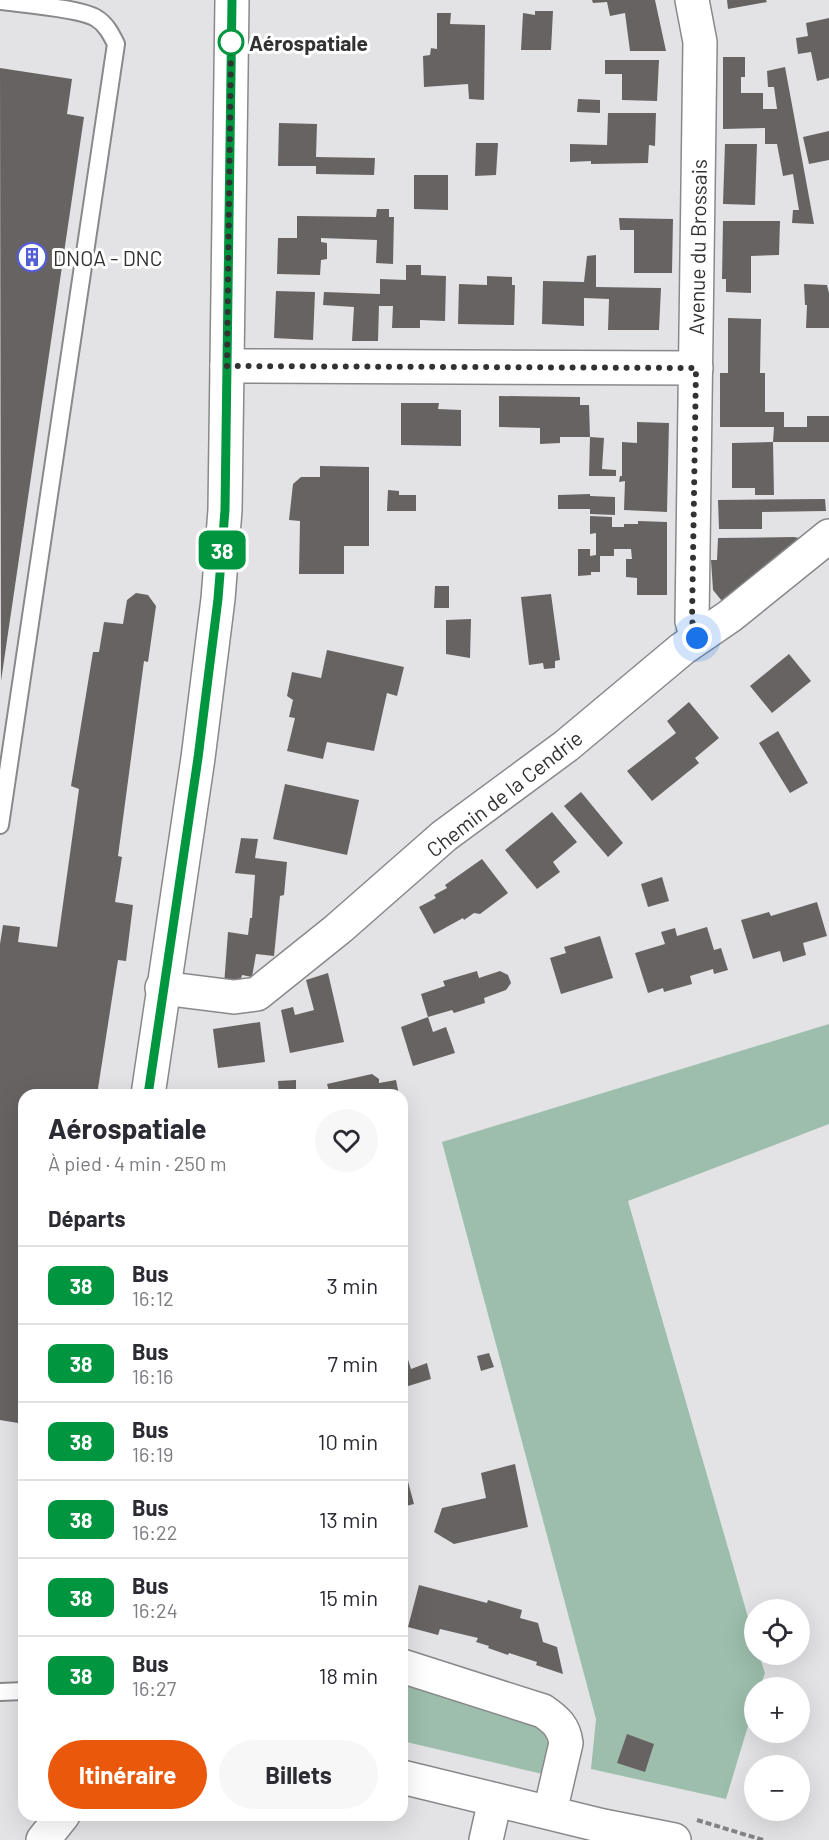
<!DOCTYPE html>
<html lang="fr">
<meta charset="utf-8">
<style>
:root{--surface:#fff;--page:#f7f7f7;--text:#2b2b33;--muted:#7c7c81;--line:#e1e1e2;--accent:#ea580c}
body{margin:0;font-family:Barlow,sans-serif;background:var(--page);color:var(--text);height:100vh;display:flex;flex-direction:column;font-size:22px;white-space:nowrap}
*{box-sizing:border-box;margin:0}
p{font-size:20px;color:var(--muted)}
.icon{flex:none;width:33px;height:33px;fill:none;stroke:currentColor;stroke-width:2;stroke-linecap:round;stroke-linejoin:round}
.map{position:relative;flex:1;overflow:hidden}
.side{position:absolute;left:18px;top:1089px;width:390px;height:732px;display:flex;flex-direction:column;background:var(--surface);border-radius:18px;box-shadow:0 6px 24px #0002}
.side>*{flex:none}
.badge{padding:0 12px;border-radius:9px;font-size:21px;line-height:39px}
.buttons{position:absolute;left:744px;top:1599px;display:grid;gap:12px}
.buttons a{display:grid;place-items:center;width:66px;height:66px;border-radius:50%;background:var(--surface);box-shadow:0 6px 24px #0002;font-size:30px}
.you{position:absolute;width:30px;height:30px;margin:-15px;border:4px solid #fff;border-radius:50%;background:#1a73e8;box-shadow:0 0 0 9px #1a73e833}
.map>.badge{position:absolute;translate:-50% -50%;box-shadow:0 0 0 3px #fff}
h2{padding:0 30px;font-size:22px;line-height:54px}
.round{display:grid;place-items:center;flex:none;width:63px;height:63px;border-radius:32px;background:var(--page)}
.headline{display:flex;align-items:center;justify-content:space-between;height:102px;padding:0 30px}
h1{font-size:28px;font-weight:700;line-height:45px}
.cta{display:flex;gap:12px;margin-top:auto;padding:12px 30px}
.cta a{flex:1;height:69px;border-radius:36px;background:var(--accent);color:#fff;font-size:24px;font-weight:700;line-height:69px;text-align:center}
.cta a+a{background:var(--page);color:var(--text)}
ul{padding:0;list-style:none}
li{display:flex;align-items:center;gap:18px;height:78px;padding:0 30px;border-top:2px solid var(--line)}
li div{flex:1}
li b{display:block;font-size:22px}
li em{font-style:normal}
li .badge{min-width:66px;font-weight:700;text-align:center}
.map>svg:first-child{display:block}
</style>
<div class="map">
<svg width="829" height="1840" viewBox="0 0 829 1840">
<rect width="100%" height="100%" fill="#e3e3e6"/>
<!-- green -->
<g fill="#9dbeac">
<path d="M829 1024V1124L628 1201 754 1638V1654L759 1655 765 1673 760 1687 754 1688V1706L726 1799 591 1769 596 1719 442 1142Z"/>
<path d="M402 1682 519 1718 550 1732 551 1776 402 1741Z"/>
</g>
<!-- building -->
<g fill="#676362">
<path d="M592 0H655L666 51H630L625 13 610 16 607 2 593 3Z"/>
<path d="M727 0H766L767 2 728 9Z"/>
<path d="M535 11H553L551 50H521L523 13 535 15Z"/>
<path d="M437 13H451L450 24 485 25 484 100 469 99 468 84 424 87 423 56 430 55 431 48 437 49Z"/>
<path d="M829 18V78L817 81 811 52 798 54 796 38 808 36 806 23Z"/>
<path d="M723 57H745V77H741V93H763V109H777L774 87H768L767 71 785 67 814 224 792 223 793 210H799L793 174 783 176 777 144H765V128L723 129Z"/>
<path d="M605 60H659L657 101 622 100V74H605Z"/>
<path d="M0 68 72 79 67 114 84 117 1 681Z"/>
<path d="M578 99 600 100V113L577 112Z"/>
<path d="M608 113H656L655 146 649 145 648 163 591 164V161L570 162V144L607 145Z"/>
<path d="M279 123 317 124 316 157 375 158 374 175 316 174V166H278Z"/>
<path d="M829 131V160L809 164 803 137Z"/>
<path d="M476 143H498L496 175 475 176Z"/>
<path d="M725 144H757L755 205 723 204Z"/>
<path d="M414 175H448V210L414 209Z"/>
<path d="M377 209H389V217H394L393 264 376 263 377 240 321 238V242L327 243V259L321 260 320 275 277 274 278 238H297V216L376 217Z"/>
<path d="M619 218 673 219 672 273H634V230H620Z"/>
<path d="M723 221H780L779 255 751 256V293L726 292V279H722Z"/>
<path d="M596 255V287L661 288 659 330H608L609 299 584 298V326L542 324 543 281 584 282 587 256Z"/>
<path d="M406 265H421V275L446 276 445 321 420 320V328H392L393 306H379L378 341H352L354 307 323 305 324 292 380 294V279L406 280Z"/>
<path d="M487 276 512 277V285H515L514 325 458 324 459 284 487 285Z"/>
<path d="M804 284 827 285 829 293V328H806L807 305H805Z"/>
<path d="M276 291 315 292 313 340 274 338Z"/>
<path d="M728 318 761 319 760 373H765V412H784V427H807V416H829V442H773L774 427H720V373H728Z"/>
<path d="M499 396 580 397V405H589L590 437H560V443L540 444V428L499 427Z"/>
<path d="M401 403H439L438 409 461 410V446L401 445Z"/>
<path d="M637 422 669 423 667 512 624 510 625 481 619 482 620 476H622V442L637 443Z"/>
<path d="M590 437 604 438 602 469 616 470V476H589Z"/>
<path d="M773 442 774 495H755V488H732V443Z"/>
<path d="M320 466 369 467V546H344V574H299L300 521 289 520 293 484 301 477H320Z"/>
<path d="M388 490 399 491V495H416V511H387Z"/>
<path d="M590 494V496L615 497V515L590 514V509H558V495Z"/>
<path d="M825 499 826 511 762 512V529H719L718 500Z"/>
<path d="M590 516 612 517V527H624V524H638V521L667 522V595H637V578L626 577V559H632L631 549H614V556H600V572H591V575L578 576V549H590V556L596 555V533L590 534Z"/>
<path d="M718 538 794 537 799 538 722 601 713 590 711 560H717Z"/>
<path d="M435 586H449V608H434Z"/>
<path d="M136 593 148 595 156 606 148 662 144 661 118 856 122 857 115 902 133 905 126 961 118 960 97 1095H24V1424L0 1420V944L3 925 20 927 18 942 57 947 79 789 71 786 93 652H99L104 622 123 624 127 600Z"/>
<path d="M551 594 560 660 555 661V668L544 669 543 663 529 665 521 597Z"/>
<path d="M471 619 470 658 446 654V620Z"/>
<path d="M327 650 404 667 397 696 387 693 374 751 327 742 323 759 287 751 295 718 289 717 293 700 287 696 292 672 321 678Z"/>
<path d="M789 654 811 681 772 713 750 686Z"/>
<path d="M689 702 719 738 695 758 699 763 652 801 627 771 676 733 667 721Z"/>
<path d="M778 731 808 783 790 793 759 743Z"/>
<path d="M285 784 359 800 347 855 273 839Z"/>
<path d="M581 792 623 843 608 857 564 806Z"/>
<path d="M552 812 577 842 553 862 560 872 537 889 505 850Z"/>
<path d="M241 838 258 839 255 858 287 862 284 895 280 896 274 956 256 954 252 977 242 975 239 987 224 985 228 932 248 935 250 918H252L255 875 235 873Z"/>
<path d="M482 859 508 893 480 914 474 913 464 920 463 918 434 934 419 907 436 898 434 895 447 888 445 885Z"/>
<path d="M662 877 669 901 648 907 641 884Z"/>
<path d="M817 902 827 936 803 943 806 955 783 962 780 951 753 959 741 920 769 912 771 916Z"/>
<path d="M707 927 714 950 721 948 728 970 714 974 713 969 690 976 692 984 664 992 663 988 648 993 635 953 665 944 661 932 675 928 677 936Z"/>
<path d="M600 936 613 978 561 994 550 958 566 953 564 947Z"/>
<path d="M477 971 479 978 500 971 508 975 511 983 506 990 484 998 485 1003 454 1013 452 1010 428 1017 421 994 445 986 443 981Z"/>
<path d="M328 973 344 1042 290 1053 281 1010 293 1007 295 1015 314 1010 306 980Z"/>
<path d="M428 1017 433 1032 446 1027 455 1053 413 1066 401 1027Z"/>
<path d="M260 1022 265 1062 218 1068 213 1029Z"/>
<path d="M372 1074 379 1079V1083L396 1080 399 1095H330L327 1084Z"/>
<path d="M296 1080V1095H279L278 1081Z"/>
<path d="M208 1089 235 1094V1095H207Z"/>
<path d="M402 1340 411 1369 427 1363 431 1379 402 1388Z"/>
<path d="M489 1353 494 1367 481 1371 477 1356Z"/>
<path d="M515 1464 528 1527 454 1544 434 1532 442 1508 486 1498 481 1473Z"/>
<path d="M407 1478 414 1504 402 1507V1479Z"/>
<path d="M419 1585 487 1603 488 1600 522 1610 520 1618 538 1623 543 1642 557 1647 563 1674 536 1665 537 1662 509 1653 508 1655 488 1648 489 1646 476 1642 478 1638 440 1629 438 1635 408 1627Z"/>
<path d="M627 1734 654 1744 645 1772 617 1763Z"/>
</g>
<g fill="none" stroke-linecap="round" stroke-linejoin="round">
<!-- service casing -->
<g stroke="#89898c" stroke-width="20">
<g id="service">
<path d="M0 1C22 4 79 8 96 18 106 24 111 34 116 44L0 825"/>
<path d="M0 1692 24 1691"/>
</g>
</g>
<!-- minor casing -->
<g stroke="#89898c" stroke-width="36">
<g id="minor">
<path d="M692 0 700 42 692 621 697 638"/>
<path d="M227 366 696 368"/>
<path d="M162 988 234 997 257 994 338 929 444 836 566 746 682 649 730 616 829 536"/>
<path d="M402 1666 543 1711C556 1720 564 1727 566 1743L550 1812"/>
<path d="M486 1840 495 1800"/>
</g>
</g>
<!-- tertiary casing -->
<g stroke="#89898c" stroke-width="36">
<g id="tertiary">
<path d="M148 1095 198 758 218 599 225 510 232 0"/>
<path d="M402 1777 603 1826 674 1840"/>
<path d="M43 1840 63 1815"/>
</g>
</g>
<!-- path -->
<path stroke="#828284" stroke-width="4" stroke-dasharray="6 3" stroke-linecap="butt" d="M697 1820 763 1840"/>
<!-- service -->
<use href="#service" stroke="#fff" stroke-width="16"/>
<!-- minor -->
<use href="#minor" stroke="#fff" stroke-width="33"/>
<!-- tertiary -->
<use href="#tertiary" stroke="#fff" stroke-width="33"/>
</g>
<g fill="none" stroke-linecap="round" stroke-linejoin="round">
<!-- line casing -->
<g stroke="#fff" stroke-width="14">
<path id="line" d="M148 1095 198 758 218 599 225 510 232 0"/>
</g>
<!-- line -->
<use href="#line" stroke="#009640" stroke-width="9"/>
<!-- walk -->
<path stroke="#323233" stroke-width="6" stroke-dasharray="0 10.8" d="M231 42 227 366 696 368 692 621 697 638"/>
</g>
<!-- icons -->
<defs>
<g id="building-ring" transform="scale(1.5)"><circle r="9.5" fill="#fff" stroke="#545ed4" stroke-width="1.5"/><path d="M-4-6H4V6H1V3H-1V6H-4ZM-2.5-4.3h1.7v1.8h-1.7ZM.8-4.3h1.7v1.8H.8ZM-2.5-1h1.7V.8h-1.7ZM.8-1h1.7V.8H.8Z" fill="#545ed4"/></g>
</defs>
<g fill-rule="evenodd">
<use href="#building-ring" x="32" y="257"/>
</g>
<!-- markers -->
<circle fill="#fff" stroke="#009640" stroke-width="3" cx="231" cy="42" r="12"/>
<g text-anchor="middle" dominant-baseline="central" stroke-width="6" stroke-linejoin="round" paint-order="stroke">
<!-- stop labels -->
<g font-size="21" font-weight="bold" fill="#323233" stroke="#fff" text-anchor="start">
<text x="249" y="42">Aérospatiale</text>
</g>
<!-- street labels -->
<g font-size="21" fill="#323233" stroke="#fff">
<text transform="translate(697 247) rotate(-89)">Avenue du Brossais</text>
<text transform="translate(504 793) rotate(-38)">Chemin de la Cendrie</text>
</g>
<!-- poi labels -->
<g font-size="21" fill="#323233" stroke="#fff" text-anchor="start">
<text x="53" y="257">DNOA - DNC</text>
</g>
</g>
</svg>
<div class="buttons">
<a><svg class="icon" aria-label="locate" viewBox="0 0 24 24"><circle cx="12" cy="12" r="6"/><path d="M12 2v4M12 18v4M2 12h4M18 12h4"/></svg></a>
<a>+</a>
<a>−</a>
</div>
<div class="you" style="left:697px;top:638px"></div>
<b class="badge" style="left:222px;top:550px;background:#009640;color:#fff">38</b>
<section class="side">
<div class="headline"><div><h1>Aérospatiale</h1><p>À pied · 4 min · 250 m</p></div><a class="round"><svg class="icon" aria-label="heart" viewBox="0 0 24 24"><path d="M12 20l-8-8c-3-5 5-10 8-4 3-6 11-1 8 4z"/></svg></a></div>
<h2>Départs</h2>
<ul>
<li><span class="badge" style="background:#009640;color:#fff">38</span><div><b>Bus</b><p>16:12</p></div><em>3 min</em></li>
<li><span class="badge" style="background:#009640;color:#fff">38</span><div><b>Bus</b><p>16:16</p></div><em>7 min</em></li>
<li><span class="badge" style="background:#009640;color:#fff">38</span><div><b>Bus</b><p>16:19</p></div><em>10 min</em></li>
<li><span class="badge" style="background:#009640;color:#fff">38</span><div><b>Bus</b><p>16:22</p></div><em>13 min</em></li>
<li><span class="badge" style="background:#009640;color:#fff">38</span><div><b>Bus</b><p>16:24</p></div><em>15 min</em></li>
<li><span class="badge" style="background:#009640;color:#fff">38</span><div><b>Bus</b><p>16:27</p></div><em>18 min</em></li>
</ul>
<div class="cta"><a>Itinéraire</a><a>Billets</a></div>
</section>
</div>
